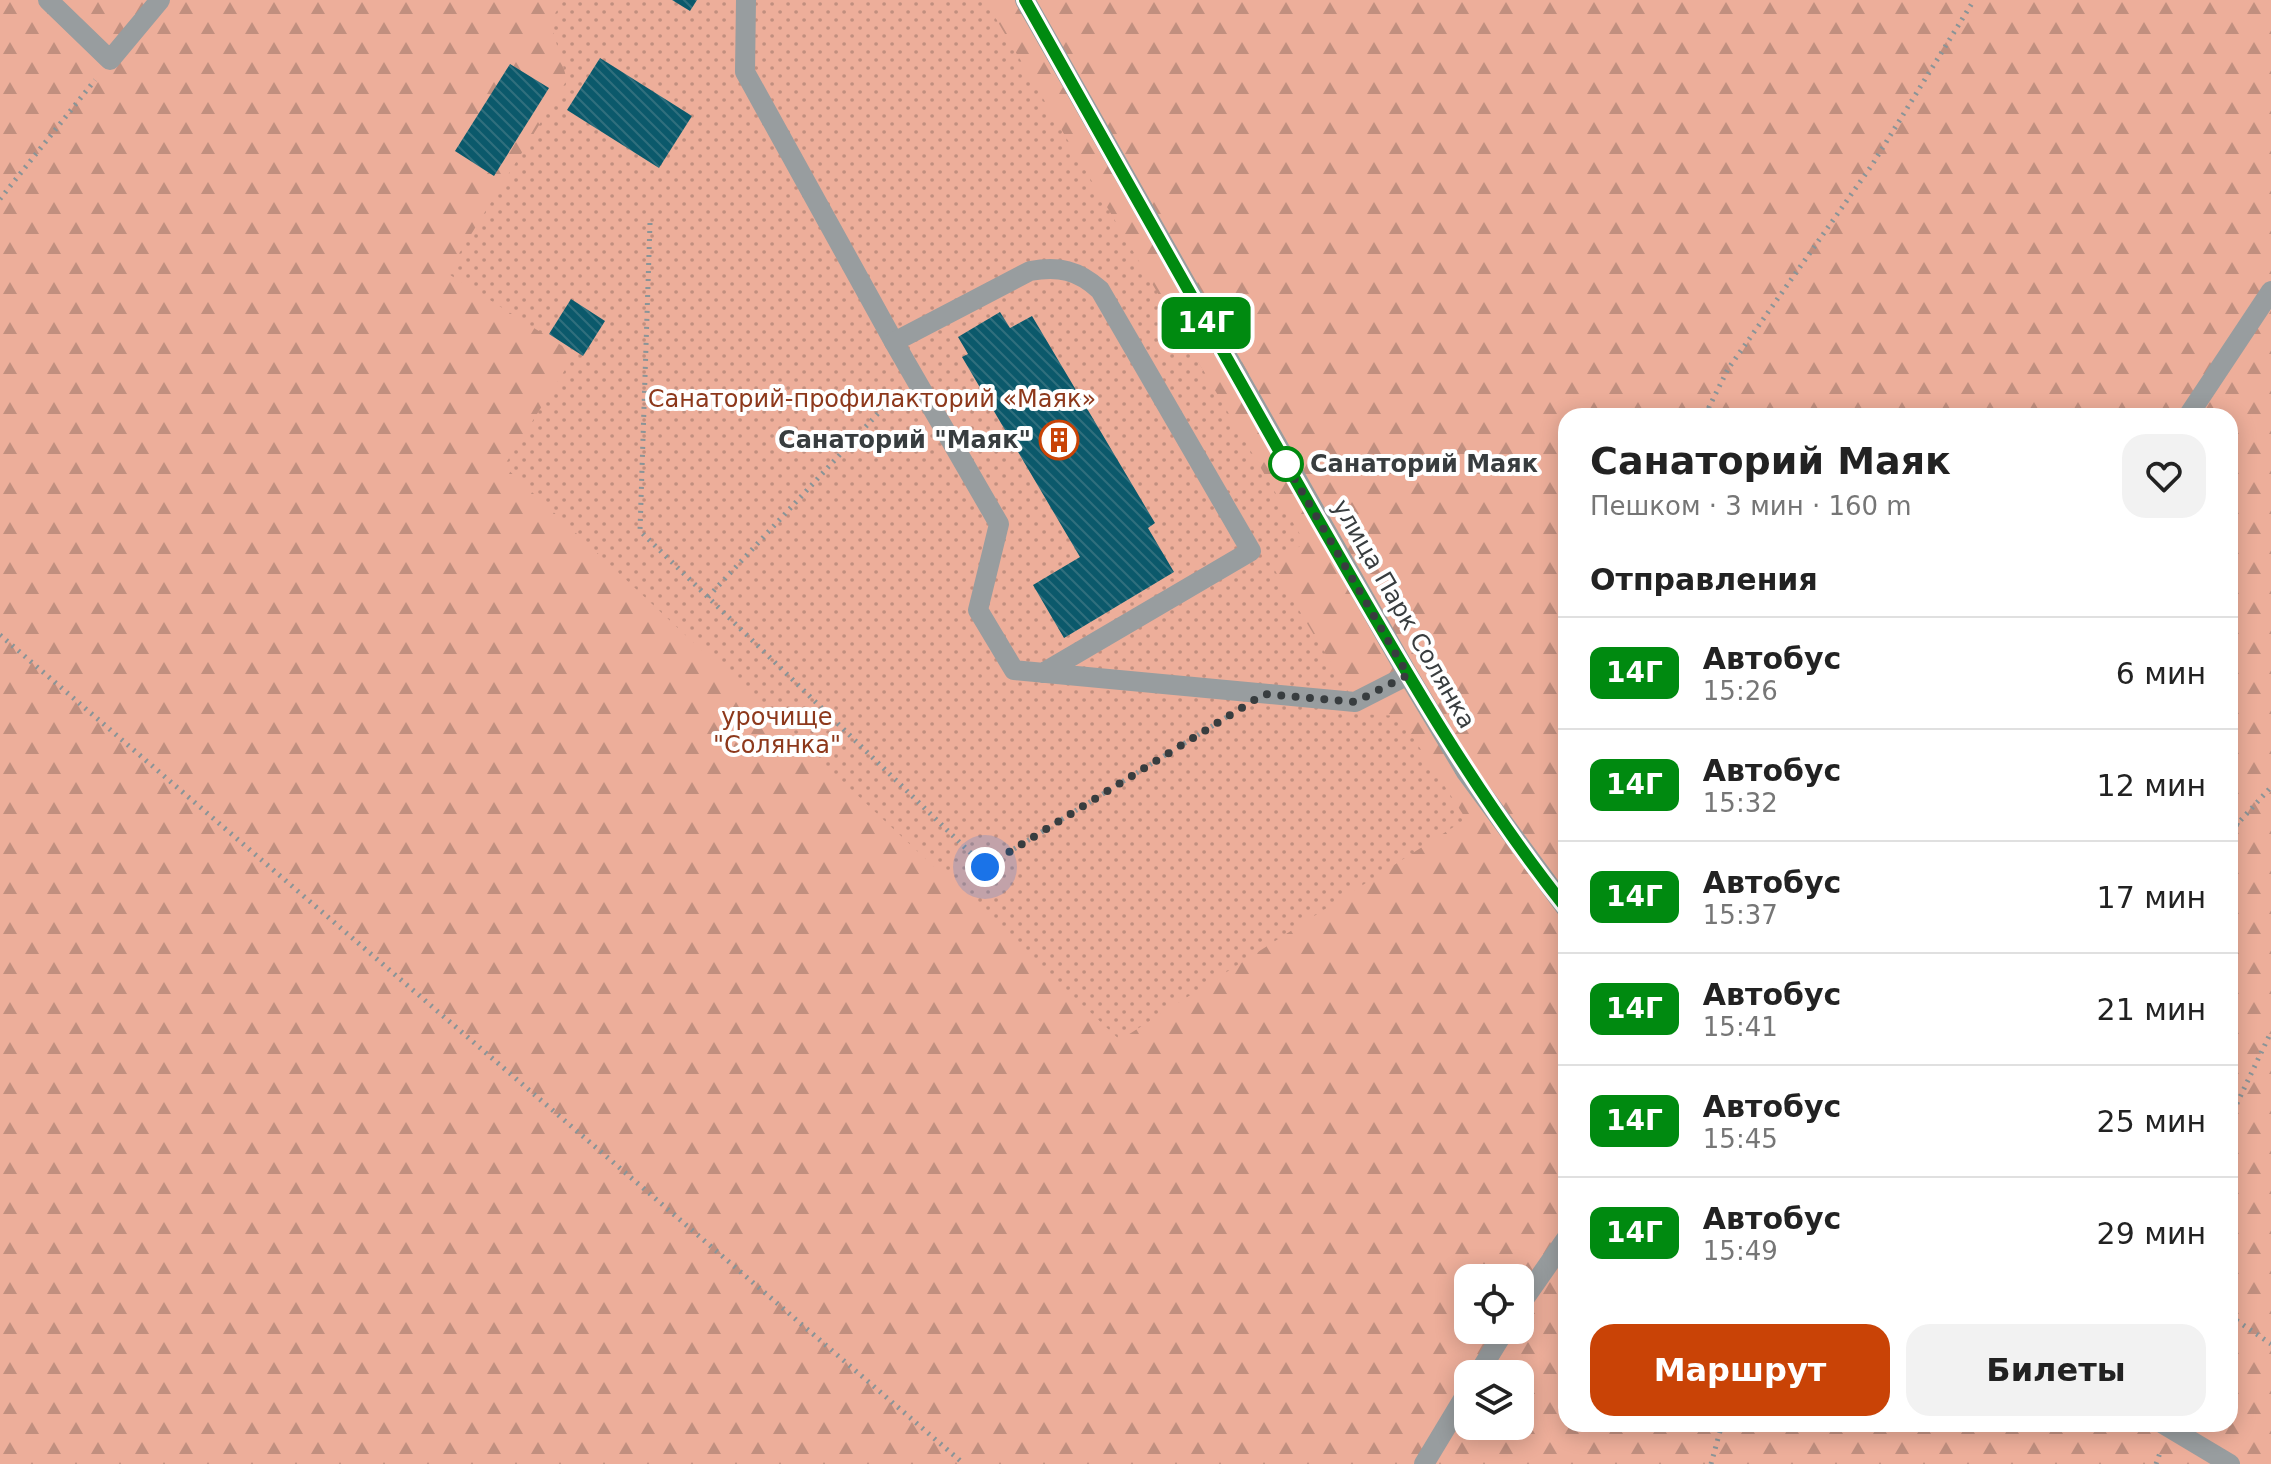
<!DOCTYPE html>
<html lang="ru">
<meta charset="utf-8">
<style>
:root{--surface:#fff;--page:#f2f2f2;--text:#222;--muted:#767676;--line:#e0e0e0;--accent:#c94306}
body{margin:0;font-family:"DejaVu Sans",sans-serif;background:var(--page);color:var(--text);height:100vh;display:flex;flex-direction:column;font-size:30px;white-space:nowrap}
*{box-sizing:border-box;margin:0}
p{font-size:26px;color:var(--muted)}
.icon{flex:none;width:44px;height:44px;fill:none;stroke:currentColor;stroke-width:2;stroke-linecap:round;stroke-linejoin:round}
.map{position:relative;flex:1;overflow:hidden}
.panel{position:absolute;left:1558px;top:408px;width:680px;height:1024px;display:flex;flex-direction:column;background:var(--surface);border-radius:24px;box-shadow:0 4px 20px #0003}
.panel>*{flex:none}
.badge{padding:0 16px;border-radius:12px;font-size:28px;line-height:52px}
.controls{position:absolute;left:1454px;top:1264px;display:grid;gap:16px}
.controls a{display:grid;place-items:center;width:80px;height:80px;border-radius:16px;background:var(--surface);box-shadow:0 4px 20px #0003;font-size:40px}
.you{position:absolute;width:40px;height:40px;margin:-20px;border:6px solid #fff;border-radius:50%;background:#1a73e8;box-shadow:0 0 0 12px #1a73e833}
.map>.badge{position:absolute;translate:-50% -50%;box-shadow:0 0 0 4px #fff}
h2{padding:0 32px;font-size:30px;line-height:72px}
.round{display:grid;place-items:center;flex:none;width:84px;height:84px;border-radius:24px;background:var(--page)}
.overview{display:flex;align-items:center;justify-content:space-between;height:136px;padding:0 32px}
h1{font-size:38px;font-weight:600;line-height:60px}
.button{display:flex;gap:16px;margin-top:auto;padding:16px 32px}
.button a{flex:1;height:92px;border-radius:24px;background:var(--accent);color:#fff;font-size:32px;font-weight:600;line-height:92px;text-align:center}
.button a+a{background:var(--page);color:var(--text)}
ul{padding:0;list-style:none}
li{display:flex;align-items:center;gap:24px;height:112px;padding:0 32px;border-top:2px solid var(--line)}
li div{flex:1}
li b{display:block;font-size:30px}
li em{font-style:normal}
li .badge{min-width:88px;font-weight:700;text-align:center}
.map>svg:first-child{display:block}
</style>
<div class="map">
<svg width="2271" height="1464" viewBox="0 0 2271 1464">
<defs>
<pattern id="forest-firs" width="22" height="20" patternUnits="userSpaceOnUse" patternTransform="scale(2)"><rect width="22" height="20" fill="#edae9a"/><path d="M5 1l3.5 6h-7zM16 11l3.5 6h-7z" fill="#c18f7f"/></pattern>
<pattern id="park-dots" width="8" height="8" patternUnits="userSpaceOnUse" patternTransform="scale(2)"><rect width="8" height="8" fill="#edae9a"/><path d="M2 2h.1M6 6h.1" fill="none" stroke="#c18f7f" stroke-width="1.8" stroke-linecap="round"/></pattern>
<pattern id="building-back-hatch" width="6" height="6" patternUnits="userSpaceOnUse" patternTransform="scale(2)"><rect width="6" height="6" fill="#0b596b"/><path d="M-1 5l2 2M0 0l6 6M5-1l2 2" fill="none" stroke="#306f7d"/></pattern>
</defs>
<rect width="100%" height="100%" fill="#e6f4f8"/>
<!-- forest -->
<path fill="url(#forest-firs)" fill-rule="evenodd" d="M0 0H2271V1464H0ZM1566 416H2230V1424H1566ZM1468 1278H1520V1330H1468ZM1468 1374H1520V1426H1468Z"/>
<!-- park -->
<path fill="url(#park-dots)" d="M564 0H985L1305 543 1271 564 1362 714 1399 716 1466 819 1120 1040 504 466 575 354 447 273 567 80 550 21Z"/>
<!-- building -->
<g fill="url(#building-back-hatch)">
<path d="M672 0H697L690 11Z"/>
<path d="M600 58 692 116 659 168 567 110Z"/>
<path d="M510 64 549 88 494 176 455 151Z"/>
<path d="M571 299 605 321 583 356 549 334Z"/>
<path d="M1000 312 1010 328 1032 316 1155 523 1148 528 1174 572 1064 638 1033 585 1080 557 962 357 968 354 958 337Z"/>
</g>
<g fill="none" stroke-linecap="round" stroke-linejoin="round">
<!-- path -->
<g stroke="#8a9497" stroke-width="5" stroke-dasharray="2 6" stroke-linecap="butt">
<path d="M0 199 95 80"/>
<path d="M650 223 640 531 985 867 1230 715"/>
<path d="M1710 416 1709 407 1728 369 1872 165 1974 0"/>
<path d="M708 597 896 394"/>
<path d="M0 635 964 1464"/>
<path d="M2230 821 2239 826"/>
<path d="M2230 832 2271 787"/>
<path d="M2230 1118 2271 1032"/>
<path d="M2230 1316 2271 1344"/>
<path d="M1711 1464 1722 1424"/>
<path d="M2156 1464 2161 1450"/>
</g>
<!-- minor -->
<g stroke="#989d9f" stroke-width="20">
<path d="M48 0 110 60 160 0"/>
<path d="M746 0 745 72 894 342"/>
<path d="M1025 0 1408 675 1466 772 1566 908"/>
<path d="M2188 416 2271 291"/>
<path d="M1043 673 1251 551 1100 290C1078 270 1059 266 1030 271L894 342 999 524 978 610 1014 670 1355 702 1408 675"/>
<path d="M1520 1305 1566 1239"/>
<path d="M1478 1374 1505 1330"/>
<path d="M2163 1424 2230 1464"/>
<path d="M1424 1464 1468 1391"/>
</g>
</g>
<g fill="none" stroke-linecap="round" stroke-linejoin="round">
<!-- line casing -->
<g stroke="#fff" stroke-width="18">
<path id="line" d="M1025 0C1122 172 1218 345 1316 516 1394 651 1469 786 1566 908"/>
</g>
<!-- line -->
<use href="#line" stroke="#008a10" stroke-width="12"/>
<!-- walk -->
<path stroke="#383d3f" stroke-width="8" stroke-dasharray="0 14.4" d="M985 867 1264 694 1355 702 1408 675 1282 457 1286 464"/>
</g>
<!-- icons -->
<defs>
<g id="building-ring" transform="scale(2)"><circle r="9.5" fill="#fff" stroke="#c94306" stroke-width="1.5"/><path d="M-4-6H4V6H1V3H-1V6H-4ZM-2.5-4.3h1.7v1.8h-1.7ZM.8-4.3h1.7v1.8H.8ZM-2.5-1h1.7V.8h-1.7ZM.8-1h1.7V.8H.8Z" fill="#c94306"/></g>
</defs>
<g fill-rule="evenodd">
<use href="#building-ring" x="1059" y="440"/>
</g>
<!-- markers -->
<circle fill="#fff" stroke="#008a10" stroke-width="4" cx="1286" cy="464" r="16"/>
<g text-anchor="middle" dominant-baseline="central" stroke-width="8" stroke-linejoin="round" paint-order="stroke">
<!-- park labels -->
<g font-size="24" fill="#8d381b" stroke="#fff">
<text x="872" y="399">Санаторий-профилакторий «Маяк»</text>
<text x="777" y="717">урочище<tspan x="777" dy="28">"Солянка"</tspan></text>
</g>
<!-- poi labels -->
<g font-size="24" font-weight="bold" fill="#383d3f" stroke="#fff" text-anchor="end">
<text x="1031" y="440">Санаторий "Маяк"</text>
</g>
<!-- stop labels -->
<g font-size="24" font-weight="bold" fill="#383d3f" stroke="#fff" text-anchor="start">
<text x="1310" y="464">Санаторий Маяк</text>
</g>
<!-- street labels -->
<g font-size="24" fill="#383d3f" stroke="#fff">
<text transform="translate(1404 614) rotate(60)">улица Парк Солянка</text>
</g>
</g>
</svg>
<div class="controls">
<a><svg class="icon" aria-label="locate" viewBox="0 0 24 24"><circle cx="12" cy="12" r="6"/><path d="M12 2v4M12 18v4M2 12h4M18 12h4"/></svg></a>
<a><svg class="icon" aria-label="layers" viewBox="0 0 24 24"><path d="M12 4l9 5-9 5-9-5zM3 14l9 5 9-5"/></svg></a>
</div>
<div class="you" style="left:985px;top:867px"></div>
<b class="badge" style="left:1206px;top:323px;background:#008a10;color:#fff">14Г</b>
<section class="panel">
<div class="overview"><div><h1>Санаторий Маяк</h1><p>Пешком · 3 мин · 160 m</p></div><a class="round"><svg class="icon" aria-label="heart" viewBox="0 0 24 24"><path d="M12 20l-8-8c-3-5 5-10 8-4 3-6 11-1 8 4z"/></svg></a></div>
<h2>Отправления</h2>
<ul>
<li><span class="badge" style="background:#008a10;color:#fff">14Г</span><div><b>Автобус</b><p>15:26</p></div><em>6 мин</em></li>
<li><span class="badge" style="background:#008a10;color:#fff">14Г</span><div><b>Автобус</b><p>15:32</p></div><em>12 мин</em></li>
<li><span class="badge" style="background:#008a10;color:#fff">14Г</span><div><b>Автобус</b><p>15:37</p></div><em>17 мин</em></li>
<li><span class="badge" style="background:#008a10;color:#fff">14Г</span><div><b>Автобус</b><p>15:41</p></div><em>21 мин</em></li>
<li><span class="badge" style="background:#008a10;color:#fff">14Г</span><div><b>Автобус</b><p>15:45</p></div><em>25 мин</em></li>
<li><span class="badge" style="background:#008a10;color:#fff">14Г</span><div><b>Автобус</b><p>15:49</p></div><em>29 мин</em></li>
</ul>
<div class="button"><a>Маршрут</a><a>Билеты</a></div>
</section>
</div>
